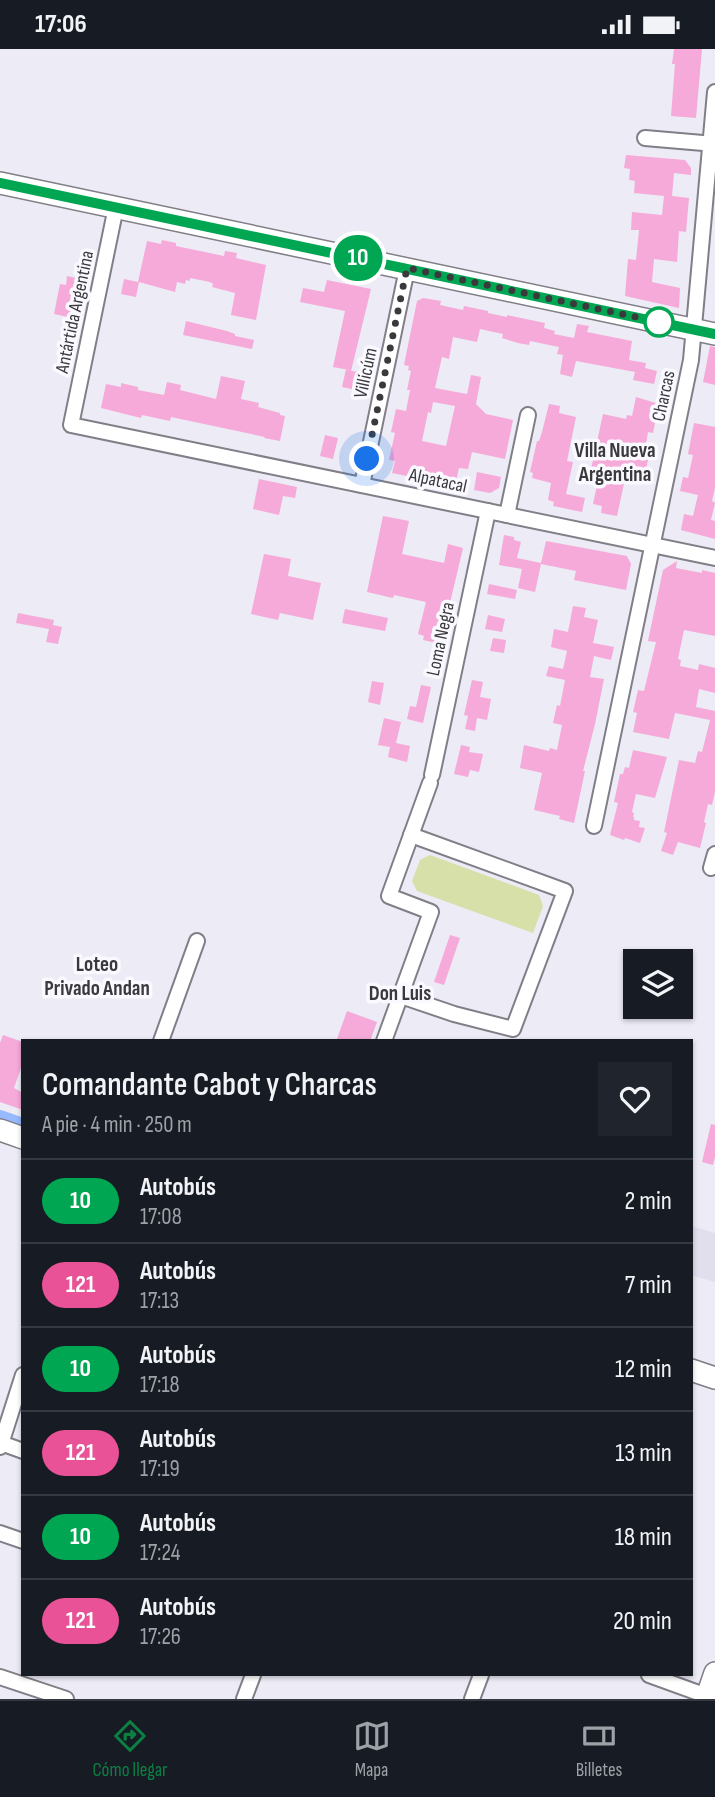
<!DOCTYPE html>
<html lang="es">
<meta charset="utf-8">
<style>
:root{--surface:#171b24;--page:#20242c;--text:#f1f3f6;--muted:#9ea1a6;--line:#363941;--accent:#0b8043}
body{margin:0;font-family:"Sofia Sans Condensed",sans-serif;background:var(--page);color:var(--text);height:100vh;display:flex;flex-direction:column;font-size:26px;white-space:nowrap}
*{box-sizing:border-box;margin:0}
p{font-size:23px;color:var(--muted)}
.icon{flex:none;width:38px;height:38px;fill:none;stroke:currentColor;stroke-width:2;stroke-linecap:round;stroke-linejoin:round}
.map{position:relative;flex:1;overflow:hidden}
.details{position:absolute;left:21px;top:990px;width:672px;height:637px;display:flex;flex-direction:column;background:var(--surface);border-radius:0px;box-shadow:0 2px 5px #0004}
.details>*{flex:none}
.badge{padding:0 14px;border-radius:23px;font-size:24px;line-height:46px}
.buttons{position:absolute;left:623px;top:900px;display:grid;gap:14px}
.buttons a{display:grid;place-items:center;width:70px;height:70px;border-radius:0px;background:var(--surface);box-shadow:0 2px 5px #0004;font-size:35px}
.you{position:absolute;width:35px;height:35px;margin:-18px;border:5px solid #fff;border-radius:50%;background:#1a73e8;box-shadow:0 0 0 10px #1a73e833}
.map>.badge{position:absolute;translate:-50% -50%;box-shadow:0 0 0 4px #fff}
.round{display:grid;place-items:center;flex:none;width:74px;height:74px;border-radius:0px;background:var(--page)}
.summary{display:flex;align-items:center;justify-content:space-between;height:119px;padding:0 21px}
h1{font-size:33px;font-weight:600;line-height:52px}
ul{padding:0;list-style:none}
li{display:flex;align-items:center;gap:21px;height:84px;padding:0 21px;border-top:2px solid var(--line)}
li div{flex:1}
li b{display:block;font-size:26px}
li em{font-style:normal}
li .badge{min-width:77px;font-weight:700;text-align:center}
.status{display:flex;justify-content:space-between;align-items:center;height:49px;padding:0 35px;background:var(--surface);direction:ltr}
.status svg{height:19px;fill:currentColor}
.tabs{display:flex;justify-content:space-around;align-items:center;height:98px;border-top:2px solid var(--line);background:var(--surface);font-size:19px;color:var(--muted)}
.tabs a{display:grid;justify-items:center;gap:4px}
.tabs .selected{color:var(--accent)}
.map>svg:first-child{display:block}
</style>
<div class="status"><b>17:06</b><svg viewBox="0 0 49 12"><path d="M0 12V9h3v3zM5 12V6h3v6zM10 12V3h3v9zM15 12V0h3v12zM26 1h20v11H26zM47 4h2v5h-2z"/></svg></div>
<div class="map">
<svg width="715" height="1650" viewBox="0 0 715 1650">
<rect width="100%" height="100%" fill="#edebf5"/>
<!-- built -->
<path fill="#e1deee" d="M691 1177 715 1184V1233L691 1226Z"/>
<!-- green -->
<path fill="#d8e0a9" d="M430 806 539 846 543 857 533 884 417 842 412 832 420 811Z"/>
<g fill="none" stroke-linecap="round" stroke-linejoin="round">
<!-- canal -->
<path stroke="#97b9fe" stroke-width="12" d="M0 1067 23 1075"/>
</g>
<!-- building -->
<g fill="#f5aad9" fill-rule="evenodd">
<path d="M674 0H702L696 69 671 67 675 15H672Z"/>
<path d="M626 106 685 111 691 119V126L674 124 672 147 689 149 686 183 679 182 677 213 654 210 652 233 680 239 679 259 625 247 628 210 636 211 639 181H631L632 163 662 166 664 147 634 144 635 132 629 131 630 120 624 119Z"/>
<path d="M162 191 176 194V197L224 207 225 202 237 204 236 209 266 216 256 271 231 266 235 244 212 238 213 235 210 233 190 229V232L186 231 185 235 177 233 175 243 139 233 136 248 121 245 124 230 138 233 147 192 161 195Z"/>
<path d="M67 227 81 230 73 269 54 265 60 235 66 236Z"/>
<path d="M327 231 371 240 351 322 360 323 356 341 342 338 346 320 349 321 333 318 345 262 300 253 303 239 324 243Z"/>
<path d="M423 249 441 252 440 256 463 261 464 257 488 262V264L507 268V266L545 274 544 279 555 282 554 285 574 289 577 275 589 277 587 283 632 292 629 311 646 314 645 319 657 322 654 335 633 331 635 323 576 312 572 328 560 325 563 306 557 305 559 298 530 292 529 296 518 294 502 289 503 285 480 280 477 293 453 288 449 310 442 308 435 339 467 345 471 326 481 328 476 355 486 365 513 371 505 410 472 403 468 420 459 419 455 437 392 424 395 412 389 411 395 384 391 383 396 360 406 362 410 341H407L411 322 408 321 409 317 404 316 417 252ZM433 353 455 357 446 397 422 392 428 363 431 364Z"/>
<path d="M186 272 227 282 235 285V287L254 291 252 300 183 286Z"/>
<path d="M710 297 715 298V336L703 333Z"/>
<path d="M221 327 245 332 241 350 259 354 258 358 280 364V366L285 367 280 392 264 389 265 388 171 368 170 372 142 366 141 369 101 359 106 335 121 338V334L138 338V341L164 346 167 333 181 336 180 341 216 350Z"/>
<path d="M636 348 659 355 653 384 648 383 645 401 650 402 643 434 625 430 617 467 601 464 602 457 593 455 599 427 590 425 603 365 626 370 627 366 632 367Z"/>
<path d="M549 355 560 357 559 364 576 368 567 412 573 413 566 445 585 449 582 463 553 457 554 453 548 451 551 434 532 429 533 424 530 423 537 392H539L542 383Z"/>
<path d="M694 374 715 378V439L712 452 715 454 711 471 715 472V490L681 481 684 465 693 467 698 446 680 442 683 428 688 429 693 406 688 405Z"/>
<path d="M325 386 338 389 333 410 320 407Z"/>
<path d="M477 423 501 428 499 439 490 444 474 441Z"/>
<path d="M259 430 297 438 295 449 283 447 279 466 253 460Z"/>
<path d="M383 467 409 472 402 505 444 514 448 495 463 499 449 558 443 557 437 582 444 583 441 595 423 591 424 587 418 585 426 553 394 546 393 549 367 543Z"/>
<path d="M504 486 514 488V491L521 493 517 509 541 514 546 492 627 507 631 515 626 541 574 531 576 522 541 515 535 543 518 539 522 520 499 516Z"/>
<path d="M264 505 291 510 288 527 321 534 313 571 280 564 278 571 251 565Z"/>
<path d="M677 512 676 519 702 524V521L715 524V587L684 581 678 610 681 611 680 617 698 621 699 615 715 619V644L699 640 696 658 715 662V743L712 756 708 755 704 773 706 774 700 799 678 793 673 806 661 802 667 784 664 783 679 711 695 714 698 702 702 703 710 671 675 664 669 690 633 683 637 664 633 663 638 641 644 642 656 593 648 592 663 521Z"/>
<path d="M489 535 517 541 515 550 487 545Z"/>
<path d="M573 557 586 559 584 568 598 571 593 594 614 598 611 611 594 607 590 628 604 630 595 675 583 722H585L574 774 559 770 560 767 534 761 542 724 520 719 524 696 549 702 550 699 557 701 562 676 553 674 557 656 560 657 565 631 546 627 549 617 563 620 567 602 551 598 554 580 568 583Z"/>
<path d="M345 560 388 569 385 582 342 574Z"/>
<path d="M18 564 54 571 53 576 62 578 58 595 46 593 49 580 16 574Z"/>
<path d="M488 566 505 570 502 583 485 580Z"/>
<path d="M493 589 506 591 504 604 490 602Z"/>
<path d="M472 631 483 633 480 648 491 650 487 671 477 669 475 682 465 680 468 667 464 666Z"/>
<path d="M372 632 384 634 380 656 368 653Z"/>
<path d="M421 636 431 638 423 674 407 670 410 657 416 658Z"/>
<path d="M384 669 401 673 396 694 410 697 407 713 388 708 390 698 378 696Z"/>
<path d="M461 696 470 698 469 703 483 705 479 723 470 721 468 728 454 725Z"/>
<path d="M633 701 667 708 655 749 636 745 632 763 634 764 633 768H634V771L640 772 639 778 645 779 640 794 625 789 624 791 610 786 618 754 614 753 620 725H623L625 718 629 719Z"/>
<path d="M450 886 460 889 444 936 434 933Z"/>
<path d="M347 962 377 973 370 992H344L337 990Z"/>
<path d="M3 986 23 993V1013L14 1039 23 1044V1061L0 1053V994Z"/>
<path d="M711 1075 715 1076V1108L713 1116 702 1113Z"/>
</g>
<g fill="none" stroke-linecap="round" stroke-linejoin="round">
<!-- street casing -->
<g stroke="#807e87" stroke-width="18">
<g id="street">
<path d="M645 89 715 95"/>
<path d="M116 158 71 376 715 509"/>
<path d="M362 436 407 220"/>
<path d="M507 466 528 366"/>
<path d="M432 726 488 462"/>
<path d="M594 777 691 311 715 43"/>
<path d="M711 819 715 805"/>
<path d="M401 947 454 965 513 980 565 842 411 786"/>
<path d="M161 992 197 892"/>
<path d="M384 992 431 863 389 847 430 734"/>
<path d="M1 1394 23 1402"/>
<path d="M0 1398 23 1326"/>
<path d="M0 1484 23 1492"/>
<path d="M649 1626 707 1647"/>
<path d="M0 1628 66 1650"/>
<path d="M244 1650 253 1626"/>
<path d="M472 1650 481 1626"/>
</g>
</g>
<!-- secondary casing -->
<g stroke="#807e87" stroke-width="24">
<g id="secondary">
<path d="M0 134 715 285"/>
<path d="M0 1081 23 1089"/>
<path d="M691 1321 715 1329"/>
<path d="M706 1650 715 1624"/>
</g>
</g>
<!-- street -->
<use href="#street" stroke="#fff" stroke-width="14"/>
<!-- secondary -->
<use href="#secondary" stroke="#fff" stroke-width="21"/>
</g>
<g fill="none" stroke-linecap="round" stroke-linejoin="round">
<!-- line casing -->
<g stroke="#fff" stroke-width="16">
<path id="line" d="M0 134 715 285"/>
</g>
<!-- line -->
<use href="#line" stroke="#00a651" stroke-width="10"/>
<!-- walk -->
<path stroke="#3a3a3d" stroke-width="7" stroke-dasharray="0 12.6" d="M367 410 407 219 659 273"/>
</g>
<!-- markers -->
<circle fill="#fff" stroke="#00a651" stroke-width="3.5" cx="659" cy="273" r="14"/>
<g text-anchor="middle" dominant-baseline="central" stroke-width="7" stroke-linejoin="round" paint-order="stroke">
<!-- street labels -->
<g font-size="19" fill="#3a3a3d" stroke="#faf9ff">
<text transform="translate(75 263) rotate(-78)">Antártida Argentina</text>
<text transform="translate(366 324) rotate(-78)">Villicúm</text>
<text transform="translate(664 347) rotate(-78)">Charcas</text>
<text transform="translate(438 432) rotate(12)">Alpatacal</text>
<text transform="translate(441 590) rotate(-78)">Loma Negra</text>
</g>
<!-- neighbourhood labels -->
<g font-size="21" font-weight="bold" fill="#3a3a3d" stroke="#faf9ff">
<text x="615" y="401">Villa Nueva<tspan x="615" dy="24">Argentina</tspan></text>
<text x="97" y="915">Loteo<tspan x="97" dy="24">Privado Andan</tspan></text>
<text x="400" y="944">Don Luis</text>
</g>
</g>
</svg>
<div class="buttons">
<a><svg class="icon" aria-label="layers" viewBox="0 0 24 24"><path d="M12 4l9 5-9 5-9-5zM3 14l9 5 9-5"/></svg></a>
</div>
<div class="you" style="left:367px;top:410px"></div>
<b class="badge" style="left:358px;top:209px;background:#00a651;color:#fff">10</b>
<section class="details">
<div class="summary"><div><h1>Comandante Cabot y Charcas</h1><p>A pie · 4 min · 250 m</p></div><a class="round"><svg class="icon" aria-label="heart" viewBox="0 0 24 24"><path d="M12 20l-8-8c-3-5 5-10 8-4 3-6 11-1 8 4z"/></svg></a></div>
<ul>
<li><span class="badge" style="background:#00a651;color:#fff">10</span><div><b>Autobús</b><p>17:08</p></div><em>2 min</em></li>
<li><span class="badge" style="background:#e95297;color:#fff">121</span><div><b>Autobús</b><p>17:13</p></div><em>7 min</em></li>
<li><span class="badge" style="background:#00a651;color:#fff">10</span><div><b>Autobús</b><p>17:18</p></div><em>12 min</em></li>
<li><span class="badge" style="background:#e95297;color:#fff">121</span><div><b>Autobús</b><p>17:19</p></div><em>13 min</em></li>
<li><span class="badge" style="background:#00a651;color:#fff">10</span><div><b>Autobús</b><p>17:24</p></div><em>18 min</em></li>
<li><span class="badge" style="background:#e95297;color:#fff">121</span><div><b>Autobús</b><p>17:26</p></div><em>20 min</em></li>
</ul>
</section>
</div>
<nav class="tabs">
<a class="selected"><svg class="icon" aria-label="directions" viewBox="0 0 24 24"><path d="M12 3l9 9-9 9-9-9zM9 14v-3h6M13 9l2 2-2 2"/></svg>Cómo llegar</a>
<a><svg class="icon" aria-label="map" viewBox="0 0 24 24"><path d="M3 6l6-2 6 2 6-2v14l-6 2-6-2-6 2zM9 4v14M15 6v14"/></svg>Mapa</a>
<a><svg class="icon" aria-label="tickets" viewBox="0 0 24 24"><path d="M3 7h18v10H3zM15 7v10"/></svg>Billetes</a>
</nav>
